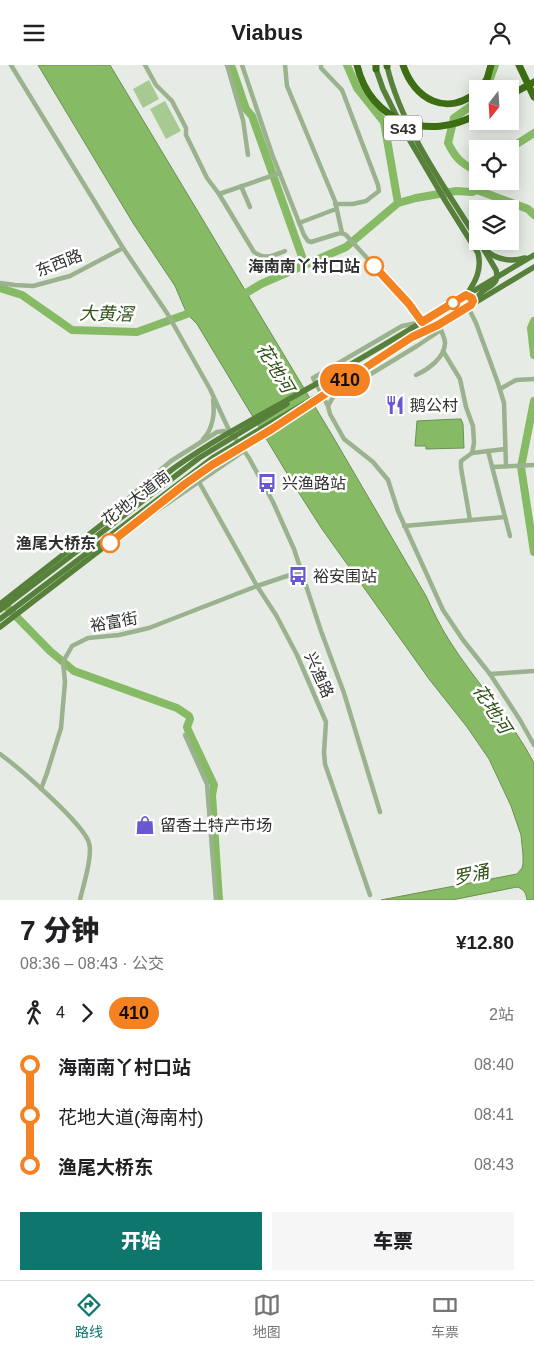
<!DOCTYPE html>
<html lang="zh">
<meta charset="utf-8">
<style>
:root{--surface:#fff;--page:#f6f6f6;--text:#202124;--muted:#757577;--line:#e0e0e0;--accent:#0f766e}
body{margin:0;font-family:Arial,"Noto Sans SC",sans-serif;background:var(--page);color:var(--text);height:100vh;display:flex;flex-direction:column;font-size:19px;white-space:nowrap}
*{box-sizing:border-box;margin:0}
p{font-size:16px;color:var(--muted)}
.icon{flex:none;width:28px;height:28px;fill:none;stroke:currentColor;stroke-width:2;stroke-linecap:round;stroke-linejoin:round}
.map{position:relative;height:835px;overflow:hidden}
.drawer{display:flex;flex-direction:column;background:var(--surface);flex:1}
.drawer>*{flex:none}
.badge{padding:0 10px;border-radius:16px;font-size:18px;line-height:32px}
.needle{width:32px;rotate:197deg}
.tools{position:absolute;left:469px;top:15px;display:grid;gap:10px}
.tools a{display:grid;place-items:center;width:50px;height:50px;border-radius:0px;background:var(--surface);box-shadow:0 2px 12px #0003;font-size:25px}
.map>.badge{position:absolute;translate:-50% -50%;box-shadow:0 0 0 2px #fff}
.legs{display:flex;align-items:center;gap:8px;height:55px;padding:0 20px;font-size:16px}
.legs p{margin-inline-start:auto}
.overview{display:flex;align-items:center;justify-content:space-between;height:85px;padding:0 20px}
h1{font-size:28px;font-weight:800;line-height:38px}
.action{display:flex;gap:10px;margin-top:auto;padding:10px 20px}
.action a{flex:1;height:58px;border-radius:0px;background:var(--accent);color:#fff;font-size:20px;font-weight:800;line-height:58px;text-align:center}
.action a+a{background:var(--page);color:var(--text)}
ul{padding:0 20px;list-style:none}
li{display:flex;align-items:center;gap:18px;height:50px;font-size:19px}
li i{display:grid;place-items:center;width:8px;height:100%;margin:0 6px;background:currentColor}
li i::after{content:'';width:12px;height:12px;margin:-6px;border:4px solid;border-radius:50%;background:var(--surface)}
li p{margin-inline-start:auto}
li:first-child i{background:linear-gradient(#0000 50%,currentColor 0)}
li:last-child i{background:linear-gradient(currentColor 50%,#0000 0)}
header{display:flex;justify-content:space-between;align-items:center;height:65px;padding:0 20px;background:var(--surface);font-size:22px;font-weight:800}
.menu{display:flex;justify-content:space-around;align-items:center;height:70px;border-top:1px solid var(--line);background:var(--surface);font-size:14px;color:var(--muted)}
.menu a{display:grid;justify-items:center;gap:2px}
.menu .active{color:var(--accent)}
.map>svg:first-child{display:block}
</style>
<header><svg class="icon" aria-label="menu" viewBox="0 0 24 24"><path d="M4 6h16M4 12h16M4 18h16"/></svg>Viabus<svg class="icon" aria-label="person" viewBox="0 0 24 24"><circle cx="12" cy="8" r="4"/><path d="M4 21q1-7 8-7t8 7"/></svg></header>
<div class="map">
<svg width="534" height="835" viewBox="0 0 534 835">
<rect width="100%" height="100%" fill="#e7ebe5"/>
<!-- green -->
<g fill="#a6ca91">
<path d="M149 15 159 34 143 43 133 24Z"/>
<path d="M165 36 181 66 166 74 150 44Z"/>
</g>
<!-- water -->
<g fill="#86ba64" stroke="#6c9154">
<path d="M38 0H110L332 370 426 531C433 546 440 561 449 575 476 618 510 652 534 698V835H527C526 828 524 824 517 822L452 835H381L517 809 522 803 523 799V790L521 770 511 741 489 694 467 662 429 614 322 464 297 425 197 259 187 249 175 221 133 158Z"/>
<path d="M457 354H461L463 359 464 383 426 384V381H415L417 356Z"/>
</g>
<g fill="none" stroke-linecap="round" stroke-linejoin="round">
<!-- river -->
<g stroke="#86ba64" stroke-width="8">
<path d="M231 0 246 44 252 51 305 200"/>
<path d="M347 0 357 23 384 57 398 138"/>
<path d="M486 24 495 0"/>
<path d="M509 84 534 68"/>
<path d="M477 125 476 106C461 98 456 94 448 78L454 53 478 36"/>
<path d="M0 223 22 230 72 265 137 267 187 249 196 243"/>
<path d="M238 233 261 219 346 182 398 138 416 133 456 126 472 127 477 125 528 144 534 150"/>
<path d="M534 256 531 263 534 290"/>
<path d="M534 336 521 402 534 487"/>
<path d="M5 540 50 586 74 606 177 643 189 651 190 654 187 662 188 665 214 720 212 730 219 835"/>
</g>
<!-- minor -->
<g stroke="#9ab28d" stroke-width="4.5">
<path d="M11 0 123 183 167 248 210 324 228 363 249 393 273 437 294 484 321 566 344 628 380 747"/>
<path d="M145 0 156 20 172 36 186 63V70L207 113 219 129 254 187C266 195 272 191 285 186"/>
<path d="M227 0 243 55 248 90"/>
<path d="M242 0 272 89 304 170 308 176 311 177 337 169 342 168 346 170 409 239 422 257 402 261 313 313 328 341"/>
<path d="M285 0 287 21 335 136 342 168"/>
<path d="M321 0V3L342 25 378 120 379 126 366 136 353 139H335"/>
<path d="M241 121 250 142"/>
<path d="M219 129 280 108"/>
<path d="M299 158 336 144"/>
<path d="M0 218 15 220 33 221 70 211 123 183"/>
<path d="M468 242 476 258 498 318 504 338 506 401"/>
<path d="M441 265 417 281 333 332 328 341 330 349 344 374 373 397 388 415 398 446 443 545 463 575 490 609 520 655 534 680"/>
<path d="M443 286 460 314 466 342 473 361 474 378 472 388"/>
<path d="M416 310C427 305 445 293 445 278 445 273 442 268 440 263"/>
<path d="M500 324 516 315 534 314"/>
<path d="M203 374C213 364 215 348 213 335"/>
<path d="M488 386 510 471"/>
<path d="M492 402 534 400"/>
<path d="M199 417 257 521 276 550 297 590 326 657 324 687 325 699 370 830"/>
<path d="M116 445 134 428 171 396 217 367 224 366 231 369"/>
<path d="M470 455 461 403V396L472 388 505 384"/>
<path d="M404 461 505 452"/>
<path d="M130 464 244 386"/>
<path d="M490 609 534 606"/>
<path d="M185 670 207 719 216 835"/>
<path d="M0 689C18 702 84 759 89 778 93 791 83 821 80 835"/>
<path d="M41 724 47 708 61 663 65 617 63 597 72 581 88 573 119 570 149 563 257 521 302 506"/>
</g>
<!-- major -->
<g stroke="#57813b" stroke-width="5.5">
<path d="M387 1C401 61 444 122 478 175"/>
<path d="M376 4 383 24 402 62 446 137 478 188C482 204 476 216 467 229"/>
<path d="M487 186C497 195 512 197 525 193"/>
<path d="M476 235C477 232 479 230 481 228 489 220 500 220 496 205L479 176"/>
<path d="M0 539 174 403C222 369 274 343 325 314 396 274 464 231 534 190"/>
<path d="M0 545 199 393 287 339"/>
<path d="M0 554 214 392 269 359 330 324 411 272 438 260 534 202"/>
<path d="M0 562 195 412 299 346"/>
</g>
<!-- highway -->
<g stroke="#3e6e14" stroke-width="7">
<path d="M357 0C370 57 428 77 478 49"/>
<path d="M376 0V4"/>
<path d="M387 0V1"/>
<path d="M403 0C414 34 447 53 478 26"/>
<path d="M519 0 534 32"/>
<path d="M480 24 487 14 491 0"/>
<path d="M510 30 534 17"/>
</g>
</g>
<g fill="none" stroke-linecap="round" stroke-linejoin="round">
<!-- line-1 casing -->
<g stroke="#fff" stroke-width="11">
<path id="line-1" d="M110 478 185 419 212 400 272 364 412 272 438 260 471 240 473 236 472 233 466 230 422 257 409 239 374 201"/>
</g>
<!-- line-1 -->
<use href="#line-1" stroke="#f58220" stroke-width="8"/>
</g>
<!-- icons -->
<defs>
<g id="restaurant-bare" transform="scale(1.5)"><path d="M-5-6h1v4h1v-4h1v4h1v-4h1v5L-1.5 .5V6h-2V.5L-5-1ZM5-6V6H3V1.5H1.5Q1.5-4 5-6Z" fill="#6758d1" stroke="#fff" stroke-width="2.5" paint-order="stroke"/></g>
<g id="bus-bare" transform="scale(1.5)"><path d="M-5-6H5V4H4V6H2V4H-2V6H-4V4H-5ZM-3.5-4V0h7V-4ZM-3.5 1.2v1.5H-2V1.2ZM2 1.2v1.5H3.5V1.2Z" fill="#6758d1" stroke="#fff" stroke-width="2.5" paint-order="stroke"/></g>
<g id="shop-bare" transform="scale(1.5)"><path d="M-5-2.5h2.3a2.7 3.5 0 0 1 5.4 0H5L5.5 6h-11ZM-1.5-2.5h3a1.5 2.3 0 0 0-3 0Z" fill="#6758d1" stroke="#fff" stroke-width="2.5" paint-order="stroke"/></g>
</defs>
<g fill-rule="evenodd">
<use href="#restaurant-bare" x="395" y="340"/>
<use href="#bus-bare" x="267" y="418"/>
<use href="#bus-bare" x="298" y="511"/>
<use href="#shop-bare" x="145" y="760"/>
</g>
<!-- markers -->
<g fill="#fff" stroke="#f58220" stroke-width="2.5">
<circle cx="374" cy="201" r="9"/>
<circle cx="453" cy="238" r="6"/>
<circle cx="110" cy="478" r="9"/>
</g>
<g text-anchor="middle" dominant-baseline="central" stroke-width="5" stroke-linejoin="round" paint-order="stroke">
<!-- shield labels -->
<rect fill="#fff" stroke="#6d6f6d" stroke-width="1" x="384" y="50.5" width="38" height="25" rx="4"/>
<g font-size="15" font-weight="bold" fill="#2f312e">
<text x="403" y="63">S43</text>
</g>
<!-- street labels -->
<g font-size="16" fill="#2f312e" stroke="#fff">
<text transform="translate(59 198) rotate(-21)">东西路</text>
<text transform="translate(136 433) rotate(-37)">花地大道南</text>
<text transform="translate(114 557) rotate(-10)">裕富街</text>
<text transform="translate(319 610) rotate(66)">兴渔路</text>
</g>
<!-- stop labels -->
<g font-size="16" font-weight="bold" fill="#2f312e" stroke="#fff" text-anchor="end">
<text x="360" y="201">海南南丫村口站</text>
<text x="96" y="478">渔尾大桥东</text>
</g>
<!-- poi labels -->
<g font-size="16" fill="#2f312e" stroke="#fff" text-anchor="start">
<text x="410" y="340">鹅公村</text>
<text x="282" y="418">兴渔路站</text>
<text x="313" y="511">裕安围站</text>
<text x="160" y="760">留香土特产市场</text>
</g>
<!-- water labels -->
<g font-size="18" font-style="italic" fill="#2e5014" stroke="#fff">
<text transform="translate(106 249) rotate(1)">大黄滘</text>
<text transform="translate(275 303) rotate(59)">花地河</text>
<text transform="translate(492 644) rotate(57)">花地河</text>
<text transform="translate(471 810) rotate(-12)">罗涌</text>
</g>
</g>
</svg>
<div class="tools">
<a><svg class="needle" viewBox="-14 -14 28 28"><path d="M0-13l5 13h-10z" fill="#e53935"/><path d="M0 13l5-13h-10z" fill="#757577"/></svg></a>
<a><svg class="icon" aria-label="locate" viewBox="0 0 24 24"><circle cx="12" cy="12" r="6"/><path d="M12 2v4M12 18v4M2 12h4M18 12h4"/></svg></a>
<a><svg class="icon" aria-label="layers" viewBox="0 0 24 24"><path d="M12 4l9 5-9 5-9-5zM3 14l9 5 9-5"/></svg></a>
</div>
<b class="badge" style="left:345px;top:315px;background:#f58220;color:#111">410</b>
</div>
<section class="drawer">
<div class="overview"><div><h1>7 分钟</h1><p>08:36 – 08:43 · 公交</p></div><b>¥12.80</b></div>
<div class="legs"><svg class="icon" aria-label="walk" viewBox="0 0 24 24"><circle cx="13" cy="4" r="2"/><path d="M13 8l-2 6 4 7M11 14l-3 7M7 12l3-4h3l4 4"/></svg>4<svg class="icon" aria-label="forward" viewBox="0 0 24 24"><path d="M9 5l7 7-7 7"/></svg><b class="badge" style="background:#f58220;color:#111">410</b><p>2站</p></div>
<ul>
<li><i style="color:#f58220"></i><b>海南南丫村口站</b><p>08:40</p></li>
<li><i style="color:#f58220"></i><span>花地大道(海南村)</span><p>08:41</p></li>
<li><i style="color:#f58220"></i><b>渔尾大桥东</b><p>08:43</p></li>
</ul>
<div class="action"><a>开始</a><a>车票</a></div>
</section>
<nav class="menu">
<a class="active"><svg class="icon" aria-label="directions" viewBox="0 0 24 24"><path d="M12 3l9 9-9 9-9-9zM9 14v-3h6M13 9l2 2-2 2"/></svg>路线</a>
<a><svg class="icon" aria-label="map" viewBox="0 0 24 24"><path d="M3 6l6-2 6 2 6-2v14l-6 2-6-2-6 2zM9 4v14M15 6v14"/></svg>地图</a>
<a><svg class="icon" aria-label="tickets" viewBox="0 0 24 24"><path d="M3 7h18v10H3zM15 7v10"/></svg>车票</a>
</nav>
